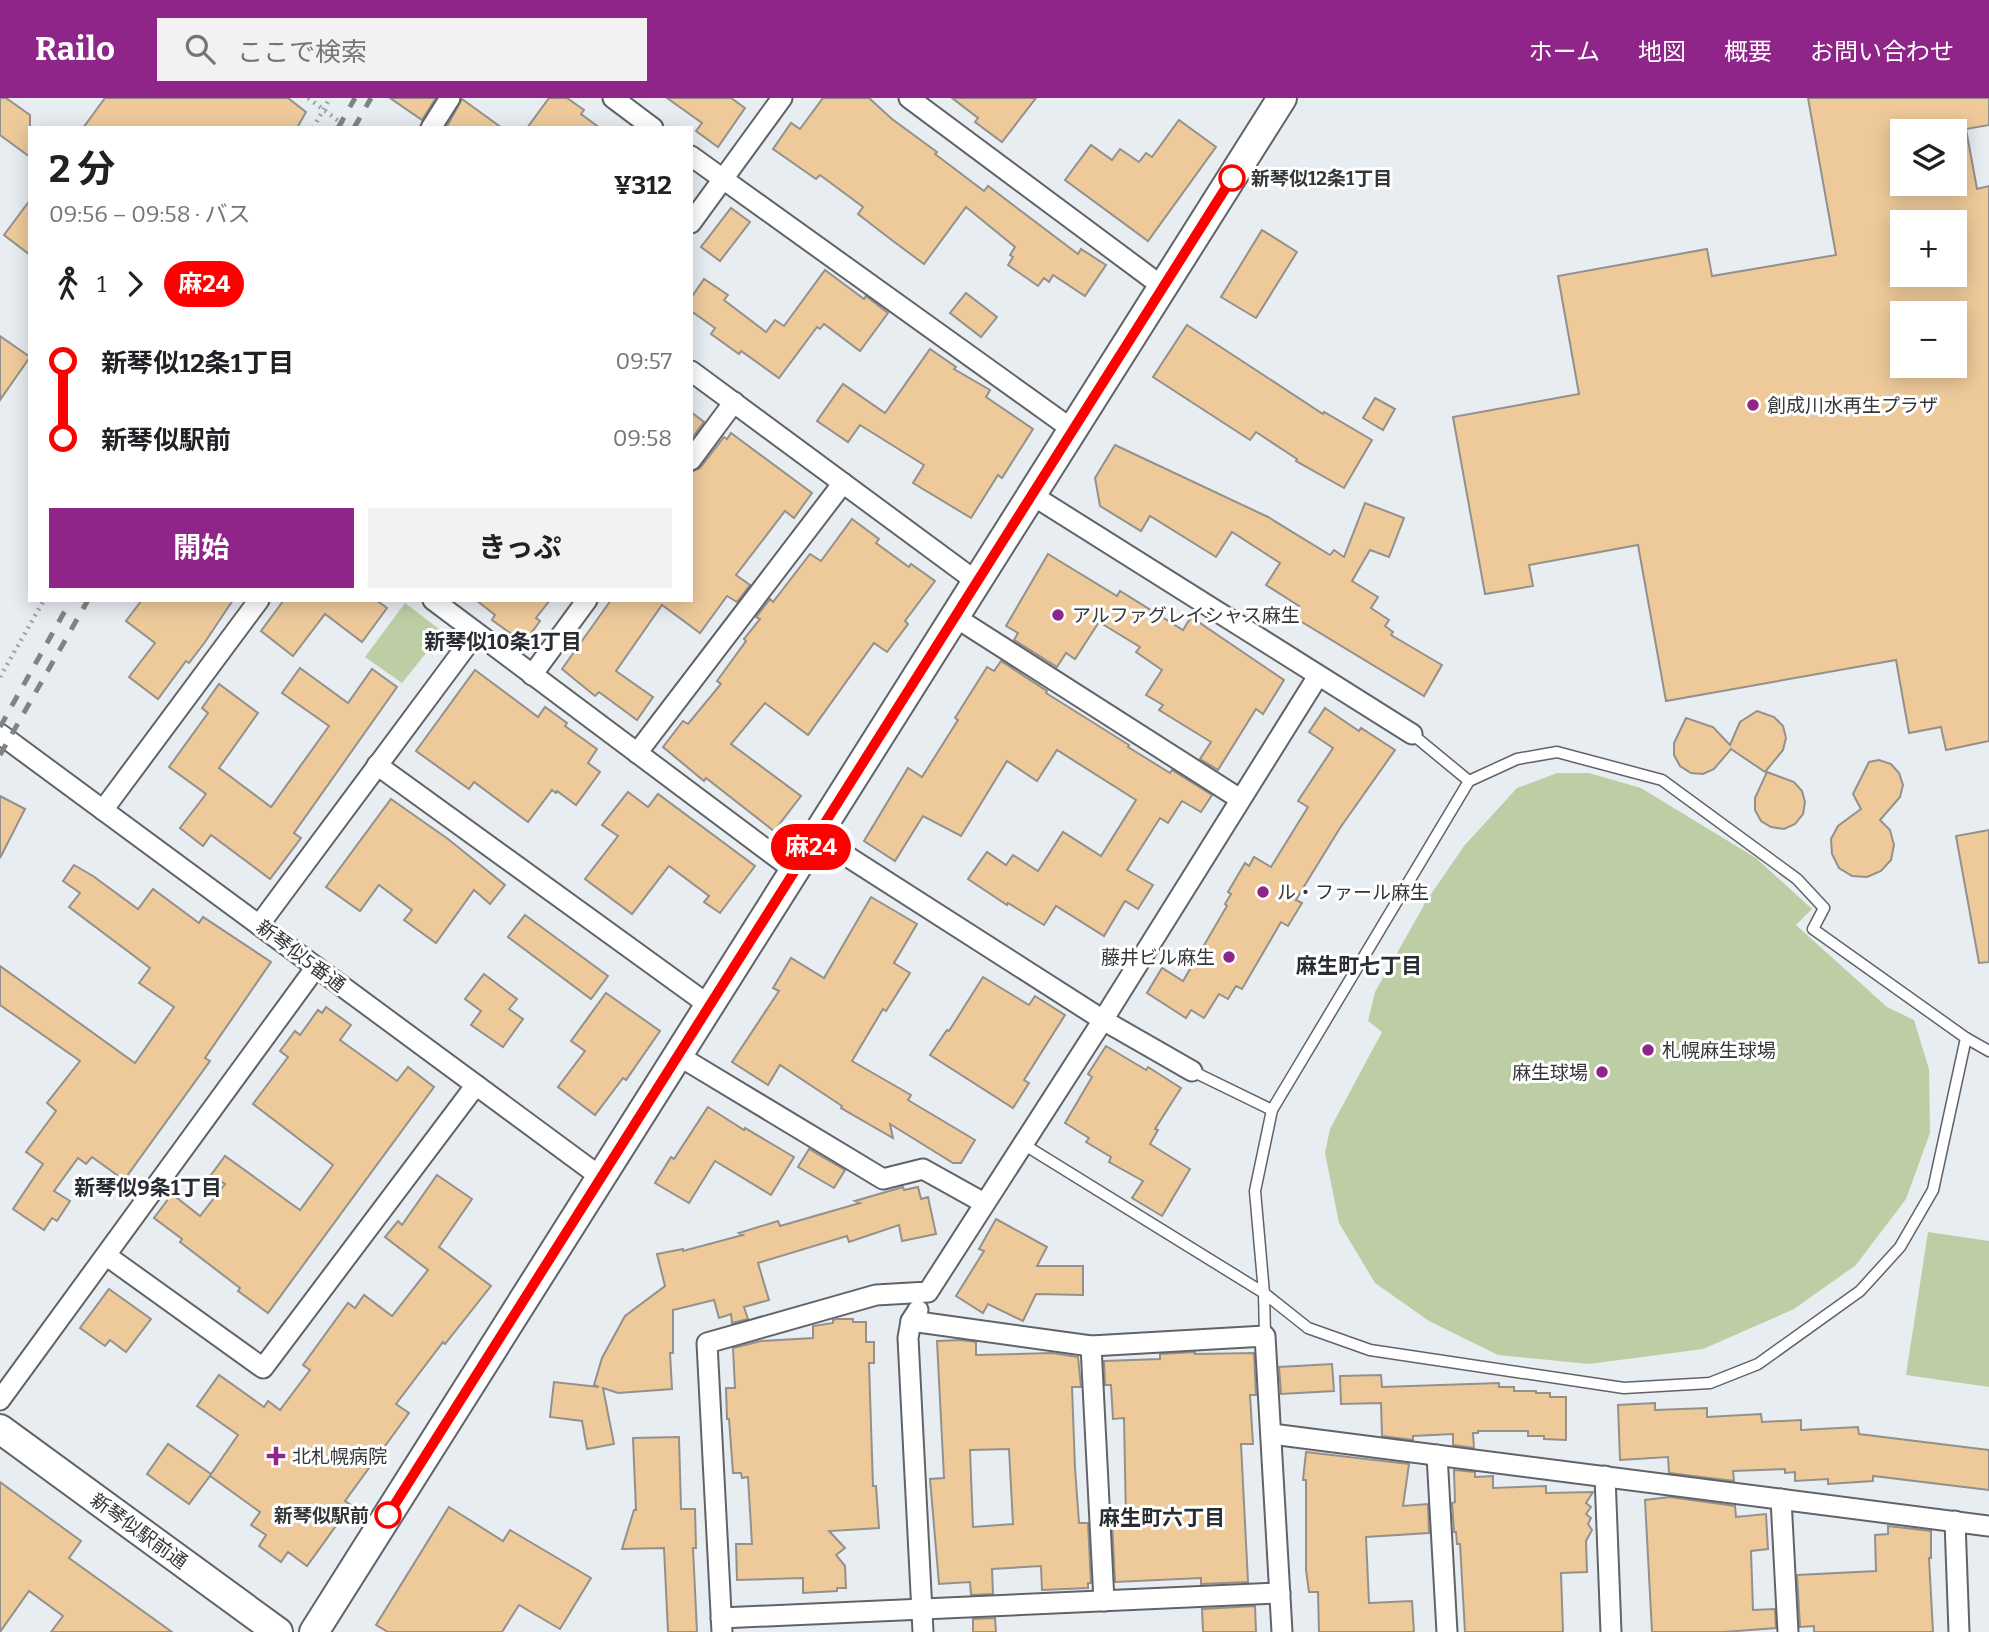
<!DOCTYPE html>
<html lang="ja">
<meta charset="utf-8">
<style>
:root{--surface:#fff;--page:#f2f2f2;--text:#202124;--muted:#757577;--accent:#902589}
body{margin:0;font-family:Bitter,"Noto Sans JP",serif;background:var(--page);color:var(--text);height:100vh;display:flex;flex-direction:column;font-size:26px;white-space:nowrap}
*{box-sizing:border-box;margin:0}
p{font-size:23px;color:var(--muted)}
.icon{flex:none;width:38px;height:38px;fill:none;stroke:currentColor;stroke-width:2;stroke-linecap:round;stroke-linejoin:round}
.map{position:relative;flex:1;overflow:hidden}
.drawer{position:absolute;left:28px;top:28px;width:665px;height:476px;display:flex;flex-direction:column;background:var(--surface);border-radius:0px;box-shadow:0 4px 18px #0003}
.drawer>*{flex:none}
.badge{padding:0 14px;border-radius:23px;font-size:24px;line-height:46px}
.buttons{position:absolute;left:1890px;top:21px;display:grid;gap:14px}
.buttons a{display:grid;place-items:center;width:77px;height:77px;border-radius:0px;background:var(--surface);box-shadow:0 4px 18px #0003;font-size:35px}
.map>.badge{position:absolute;translate:-50% -50%;box-shadow:0 0 0 4px #fff}
.legs{display:flex;align-items:center;gap:10px;height:77px;padding:0 21px;font-size:23px}
.legs p{margin-inline-start:auto}
.head{display:flex;align-items:center;justify-content:space-between;height:119px;padding:0 21px}
h1{font-size:38px;font-weight:700;line-height:52px}
.button{display:flex;gap:14px;margin-top:auto;padding:14px 21px}
.button a{flex:1;height:80px;border-radius:0px;background:var(--accent);color:#fff;font-size:28px;font-weight:700;line-height:80px;text-align:center}
.button a+a{background:var(--page);color:var(--text)}
ul{padding:0 21px;list-style:none}
li{display:flex;align-items:center;gap:24px;height:77px;font-size:26px}
li i{display:grid;place-items:center;width:10px;height:100%;margin:0 9px;background:currentColor}
li i::after{content:'';width:18px;height:18px;margin:-9px;border:5px solid;border-radius:50%;background:var(--surface)}
li p{margin-inline-start:auto}
li:first-child i{background:linear-gradient(#0000 50%,currentColor 0)}
li:last-child i{background:linear-gradient(currentColor 50%,#0000 0)}
header{display:flex;align-items:center;gap:42px;box-sizing:border-box;height:98px;padding:0 35px;background:var(--accent);color:#fff}
header strong{font-size:33px}
nav{display:flex;gap:38px;margin-inline-start:auto;font-size:24px}
.search{width:490px;height:63px;background:var(--page);display:flex;align-items:center;gap:18px;box-sizing:border-box;padding:0 24px;border-radius:0px;color:var(--muted);font-size:26px}
.map>svg:first-child{display:block}
</style>
<header>
<strong>Railo</strong>
<div class="search"><svg class="icon" aria-label="search" viewBox="0 0 24 24"><circle cx="10" cy="10" r="6"/><path d="M15 15l6 6"/></svg>ここで検索</div>
<nav><a>ホーム</a><a>地図</a><a>概要</a><a>お問い合わせ</a></nav>
</header>
<div class="map">
<svg width="1989" height="1534" viewBox="0 0 1989 1534">
<rect width="100%" height="100%" fill="#e8edf2"/>
<!-- green -->
<g fill="#becea4">
<path d="M405 505 443 534 402 585 365 559Z"/>
<path d="M1557 675H1589L1641 690 1756 760 1812 811 1796 827 1887 909 1914 922 1929 971 1930 1035 1906 1101 1856 1167 1794 1211 1703 1251 1589 1266 1498 1257 1429 1223 1375 1185 1339 1125 1325 1055 1330 1031 1382 934 1368 923 1375 894 1427 802 1464 748 1517 690Z"/>
<path d="M1928 1134 1989 1143V1289L1906 1277Z"/>
</g>
<!-- building -->
<g fill="#eeca9b" stroke="#94908b" stroke-width="2" fill-rule="evenodd">
<path d="M0 0H6L30 17V59L0 37Z"/>
<path d="M105 0H288L306 14 297 30H83Z"/>
<path d="M390 0H436L422 22Z"/>
<path d="M549 0H567L584 12 581 16 600 30H527Z"/>
<path d="M667 0H731L745 10 718 49 696 33 702 25Z"/>
<path d="M823 0H869L892 21 937 54 935 56 984 93 988 88 1078 156 1081 151 1106 167 1085 198 1053 177 1049 184 1044 180 1038 188 1008 167 1013 159 1010 157 1015 149 966 109 924 166 893 143 858 116 863 109 820 77 816 81 773 51 791 25 800 31Z"/>
<path d="M952 0H1036L1002 44 975 24 978 20Z"/>
<path d="M1808 0H1989V27L1966 31 1977 91 1989 88V643L1946 652 1941 629 1909 635 1896 562 1666 603 1638 447 1529 467 1533 488 1485 496 1453 319 1579 296 1558 178 1707 151 1712 178 1836 157ZM1902 33H1955V86H1902ZM1902 124H1955V177H1902ZM1902 215H1955V268H1902Z"/>
<path d="M462 1 502 30H446Z"/>
<path d="M1179 22 1216 49 1148 143 1065 82 1091 47 1112 62 1120 51 1139 64 1146 55 1152 59Z"/>
<path d="M30 102V157L4 137Z"/>
<path d="M731 110 750 124 720 163 701 149Z"/>
<path d="M1262 132 1297 154 1256 220 1221 199Z"/>
<path d="M825 172 864 201 866 198 888 215 860 253 824 226 820 231 817 229 779 280 741 253 739 256 711 236 715 230 691 213V200L704 181 728 197 724 202 766 234 775 222 784 228Z"/>
<path d="M966 195 997 219 981 239 950 215Z"/>
<path d="M1187 227 1323 316 1324 314 1372 342 1344 390 1296 363 1297 361 1256 334 1250 342 1153 279Z"/>
<path d="M0 238 30 259 0 302Z"/>
<path d="M930 251 956 269 954 271 990 292 986 299 1033 331 1002 380 998 377 971 420 913 385 924 367 860 327 848 344 817 323 843 286 885 315Z"/>
<path d="M1375 300 1395 311 1383 332 1363 320Z"/>
<path d="M691 314 704 324 691 341Z"/>
<path d="M731 335 812 395 794 420 785 413 736 477 750 487 737 504 727 498 700 535 662 507 616 573 653 599 637 622 599 594 595 598 562 571 611 502H691V374L700 370 724 339 727 341Z"/>
<path d="M1115 347 1268 419 1330 457 1334 452 1344 459 1365 405 1404 420 1389 459 1370 452 1352 483 1378 499 1371 510 1389 522 1385 528 1393 534 1391 537 1442 567 1424 598 1292 518 1299 508 1266 487 1280 465 1232 434 1216 459 1150 418 1141 433 1100 408 1095 380Z"/>
<path d="M852 421 879 441 876 445 909 469 911 466 935 483 905 523 908 526 887 554 874 545 808 637 765 605 731 646 801 698 774 733 706 680 704 683 663 649 683 623 688 626 721 586 717 583 746 543 744 541 760 521 756 519 770 501 773 504 810 456 821 463Z"/>
<path d="M1048 456 1117 498 1120 493 1183 532 1191 519 1284 582 1263 616 1256 611 1218 672 1200 661 1211 644 1159 612 1163 607 1146 597 1162 572 1136 554 1140 549 1099 524 1075 561 1066 555 1057 569 1014 542 1018 535 1006 528Z"/>
<path d="M142 502H233L205 544 189 565 186 563 158 601 129 579 155 545 126 523Z"/>
<path d="M284 502H376L387 510 362 544 325 516 293 558 261 533Z"/>
<path d="M476 502H550L536 520 540 523 524 545 492 522 495 517Z"/>
<path d="M1001 563 1047 593 1046 595 1129 647 1128 649 1170 675 1172 672 1212 697 1201 714 1182 703 1168 725 1160 720 1127 772 1153 787 1138 811 1125 803 1104 838 1056 808 1044 827 1008 805 1007 807 968 781 987 754 1006 767 1013 757 1038 773 1063 734 1101 758 1136 702 1057 652 1037 683 1007 663 961 738 923 718 895 763 864 743 908 670 922 679 958 622 955 620 987 569 994 573Z"/>
<path d="M300 570 348 605 372 571 397 589 294 735 301 740 270 781 211 737 203 748 180 730 206 696 169 669 208 615 202 610 219 586 258 615 219 670 271 709 329 628 282 595Z"/>
<path d="M475 572 538 619 545 609 567 625 565 628 597 651 588 665 600 674 576 707 557 693 556 695 552 692 528 724 474 684 469 691 416 653Z"/>
<path d="M1325 610 1359 633 1361 630 1395 652 1340 730 1300 795 1296 802 1302 805 1288 828 1281 824 1242 891 1236 888 1228 901 1219 896 1204 920 1191 912 1186 920 1147 895 1162 870 1183 883 1227 808 1225 806 1231 796 1228 794 1245 765 1249 768 1254 759 1271 769 1308 709 1298 703 1333 650 1309 634Z"/>
<path d="M1757 613 1774 619 1783 628 1786 640 1783 652 1765 674 1731 651 1714 671 1703 676 1691 675 1680 668 1674 657V645L1686 620 1713 629 1730 647 1740 624Z"/>
<path d="M1879 662 1891 666 1899 675 1903 687 1900 699 1880 722 1890 732 1894 747 1891 762 1881 773 1867 779 1852 778 1839 770 1832 756 1831 741 1838 728 1861 711 1853 696 1869 664Z"/>
<path d="M1767 674 1794 684 1802 693 1805 704 1803 716 1795 726 1784 731 1771 729 1761 723 1755 712V700Z"/>
<path d="M628 694 648 709 658 696 755 768 720 815 704 804 709 798 669 768 632 816 585 781 618 738 602 727Z"/>
<path d="M0 698 25 711 0 760Z"/>
<path d="M391 701 448 741 505 787 490 806 474 792 436 845 404 822 412 812 379 787 360 813 326 789Z"/>
<path d="M1989 732V864L1979 865 1956 738Z"/>
<path d="M74 767 93 778 138 811 153 791 199 825 203 819 271 864 205 960 210 963 124 1082 92 1059 86 1066 78 1060 54 1093 70 1103 57 1123 52 1120 44 1132 13 1111 43 1066 26 1054 56 1013 47 1005 80 963 0 907V868L135 965 174 909 139 885 150 870 69 809 80 795 63 783Z"/>
<path d="M871 799 917 826 894 865 910 875 886 913 883 911 852 963 911 997 908 1002 975 1042 961 1065H953L890 1026 893 1040 841 1010 842 1008 780 967 768 987 732 964 779 893 773 890 791 860 824 880Z"/>
<path d="M525 817 608 878 591 901 508 839Z"/>
<path d="M484 876 517 901 509 911 523 921 503 949 471 927 481 913 465 901Z"/>
<path d="M983 879 1029 907 1035 898 1065 917 1024 982 1029 985 1013 1010 930 957 947 932 949 933Z"/>
<path d="M606 895 660 933 626 982 623 980 595 1017 558 989 585 953 571 943Z"/>
<path d="M326 909 351 927 340 942 397 983 408 969 434 989 268 1215 238 1193 240 1190 180 1144 182 1141 154 1120 172 1096 200 1118 225 1086 211 1077 225 1058 300 1112 333 1067 253 1006 288 959 280 953 295 933 300 937 318 912 322 915Z"/>
<path d="M1106 948 1146 972 1148 969 1181 990 1155 1031 1158 1032 1150 1046 1190 1071 1162 1118 1132 1100 1143 1083 1109 1064 1111 1059 1086 1044 1089 1040 1065 1025 1092 979 1088 976Z"/>
<path d="M708 1009 744 1032 745 1030 794 1059 771 1097 715 1063 689 1105 655 1085 671 1059 674 1061Z"/>
<path d="M809 1051 845 1072 834 1090 798 1069Z"/>
<path d="M437 1077 472 1101 439 1149 491 1188 445 1246 443 1244 396 1306 409 1315 345 1403 351 1407 307 1468 288 1454 281 1464 259 1448 266 1437 251 1427 260 1414 210 1378 189 1406 147 1376 168 1346 211 1376 238 1337 197 1308 219 1277 264 1309 268 1303 280 1312 310 1272 303 1267 348 1205 355 1210 364 1197 392 1218 428 1172 385 1139 398 1123 402 1127Z"/>
<path d="M903 1089 904 1092 918 1089 921 1101 928 1099 936 1136 902 1143 899 1127 849 1144 847 1138 758 1165 769 1202 744 1209 748 1221 732 1225 731 1216 719 1220 714 1202 673 1212V1255H670L672 1291 618 1295 603 1290 614 1346 587 1351 582 1323 550 1319 554 1284 599 1289 594 1287 602 1260 625 1218 665 1188 657 1156 683 1151V1153L743 1137 739 1135 778 1123 780 1128 860 1105 855 1103Z"/>
<path d="M996 1121 1047 1149 1037 1168H1083V1197L1036 1196 1023 1223 988 1206 983 1215 956 1198 984 1153 979 1151Z"/>
<path d="M109 1191 151 1221 126 1254 110 1242 105 1248 80 1230Z"/>
<path d="M837 1221H853V1224H866V1244H874V1265H869L873 1388H876L879 1430 829 1433 845 1450 836 1457 845 1468 846 1490H837V1493L803 1495V1480L737 1482 736 1446H752L748 1379 742 1380 741 1375H733L729 1321H727L726 1290H735L733 1250 761 1243 813 1240V1228L833 1225V1222Z"/>
<path d="M961 1242 976 1244V1257L1052 1255 1078 1259 1081 1289H1072L1075 1370 1079 1425H1088L1091 1485H1088V1490L1042 1492 1041 1468 992 1471 993 1496 971 1497 970 1484 939 1486 930 1381 944 1380 937 1243ZM1009 1351 1013 1426 973 1429 970 1352Z"/>
<path d="M1195 1254V1256L1254 1255 1256 1297H1250L1253 1346H1241L1248 1484 1201 1486V1480L1115 1484 1112 1423 1126 1422 1124 1320 1113 1321 1111 1287H1105L1104 1263 1160 1261V1256Z"/>
<path d="M1332 1266 1334 1293 1281 1296 1279 1269Z"/>
<path d="M1381 1277 1382 1289 1499 1285V1289H1514V1293H1536V1295H1550V1299H1566V1342L1544 1341V1338H1528V1333H1478V1335H1473L1474 1350 1453 1347V1336L1413 1338V1342L1382 1338 1381 1305 1341 1306 1340 1278Z"/>
<path d="M1655 1305V1312L1707 1310V1319L1761 1316 1762 1324 1801 1322V1332L1858 1329 1859 1336 1989 1352V1392L1873 1378V1383L1828 1386V1381L1795 1383V1374L1785 1375V1371L1733 1373 1734 1383 1669 1375 1668 1359 1620 1362 1618 1307Z"/>
<path d="M679 1339 681 1411H695L696 1450H693L697 1534H668L664 1450 622 1451 634 1412H636L633 1340Z"/>
<path d="M1306 1354 1409 1366 1403 1408 1428 1406 1429 1435 1366 1439 1369 1505 1412 1503 1414 1534H1319L1318 1494H1309L1306 1472V1382H1303Z"/>
<path d="M1454 1372 1475 1374V1379L1493 1378V1390L1546 1388V1395L1593 1394 1586 1405 1591 1409 1586 1416 1591 1420 1588 1426 1592 1432 1586 1443 1587 1474 1561 1475 1563 1534H1465L1460 1446H1457L1456 1434H1454L1452 1405 1455 1404Z"/>
<path d="M0 1384 81 1443 69 1460 172 1534H51L63 1518 29 1493 0 1534Z"/>
<path d="M1670 1399 1735 1408 1736 1419 1766 1416 1768 1451 1751 1453 1753 1512 1775 1511 1776 1530 1724 1534H1652L1645 1402Z"/>
<path d="M449 1409 503 1443 510 1432 591 1480 560 1531 519 1507 502 1534H388L376 1527Z"/>
<path d="M1888 1428 1931 1433V1460H1929L1933 1534H1814V1528L1800 1529 1797 1477 1876 1473 1875 1437 1888 1436Z"/>
<path d="M1255 1508 1256 1534H1203L1202 1511Z"/>
<path d="M995 1520 996 1534H973V1521Z"/>
</g>
<g fill="none" stroke-linecap="round" stroke-linejoin="round">
<!-- lane casing -->
<g stroke="#606469" stroke-width="13">
<g id="lane">
<path d="M1412 636 1469 683"/>
<path d="M1557 654 1662 682 1797 781 1824 810 1813 831 1966 940 1933 1092 1900 1149 1860 1193 1758 1266 1710 1285 1624 1290 1370 1252 1308 1230 1264 1195 1255 1093 1272 1012 1469 683 1517 661Z"/>
<path d="M1966 940 1989 953"/>
<path d="M1192 973 1272 1012"/>
<path d="M1023 1046 1264 1195 1265 1238"/>
</g>
</g>
<!-- street casing -->
<g stroke="#606469" stroke-width="23">
<g id="street">
<path d="M613 0 653 30"/>
<path d="M909 0 1163 189"/>
<path d="M431 30 450 0"/>
<path d="M691 58 1073 332"/>
<path d="M691 125 782 0"/>
<path d="M691 273 977 484"/>
<path d="M691 362 734 304"/>
<path d="M1032 397 1412 636"/>
<path d="M433 502 795 773"/>
<path d="M955 519 1240 701"/>
<path d="M532 577 587 502"/>
<path d="M0 636 602 1080"/>
<path d="M637 655 843 385"/>
<path d="M377 667 710 908"/>
<path d="M103 712 259 502"/>
<path d="M817 739 1103 922 1192 973"/>
<path d="M259 827 476 535"/>
<path d="M679 958 883 1081 923 1071 984 1105"/>
<path d="M107 1158 263 1270 476 987"/>
<path d="M918 1212 911 1223 908 1240 923 1534"/>
<path d="M911 1223 1091 1248 1265 1238 1282 1534"/>
<path d="M1091 1248 1104 1503"/>
<path d="M0 1302 316 869"/>
<path d="M1272 1336 1989 1428"/>
<path d="M1437 1357 1447 1534"/>
<path d="M1605 1378 1611 1534"/>
<path d="M1781 1401 1788 1534"/>
<path d="M1955 1423 1959 1534"/>
<path d="M721 1520 1280 1495"/>
<path d="M722 1534 707 1245 876 1197 928 1194 1103 922 1318 578"/>
</g>
</g>
<!-- secondary casing -->
<g stroke="#606469" stroke-width="32">
<g id="secondary">
<path d="M0 1331 278 1534"/>
<path d="M314 1534 1282 0"/>
</g>
</g>
<!-- path -->
<g stroke="#a1a5a9" stroke-width="4.5" stroke-dasharray="2 5" stroke-linecap="butt">
<path d="M308 0 348 30"/>
<path d="M313 30 330 0"/>
<path d="M0 579 44 502"/>
</g>
<!-- lane -->
<use href="#lane" stroke="#fff" stroke-width="10"/>
<!-- street -->
<use href="#street" stroke="#fff" stroke-width="19"/>
<!-- secondary -->
<use href="#secondary" stroke="#fff" stroke-width="28"/>
<!-- rail -->
<g stroke="#808386" stroke-width="5" stroke-dasharray="12 12" stroke-linecap="butt">
<path d="M338 30 355 0"/>
<path d="M354 30 371 0"/>
<path d="M0 629 71 502"/>
<path d="M0 657 88 502"/>
</g>
</g>
<g fill="none" stroke-linecap="round" stroke-linejoin="round">
<!-- line-1 casing -->
<g stroke="#fff" stroke-width="16">
<path id="line-1" d="M388 1417 1232 80"/>
</g>
<!-- line-1 -->
<use href="#line-1" stroke="#f00" stroke-width="10"/>
</g>
<!-- markers -->
<g fill="#fff" stroke="#f00" stroke-width="3.5">
<circle cx="1232" cy="80" r="12"/>
<circle cx="388" cy="1417" r="12"/>
</g>
<g fill="#902589" stroke="#fff" stroke-width="2.5">
<circle cx="1753" cy="307" r="7"/>
<circle cx="1058" cy="517" r="7"/>
<circle cx="1263" cy="794" r="7"/>
<circle cx="1229" cy="859" r="7"/>
<circle cx="1648" cy="952" r="7"/>
<circle cx="1602" cy="974" r="7"/>
<path d="M272.5 1347.5h7v7h7v7h-7v7h-7v-7h-7v-7h7z"/>
</g>
<g text-anchor="middle" dominant-baseline="central" stroke-width="6" stroke-linejoin="round" paint-order="stroke">
<!-- stop labels -->
<g font-size="19" font-weight="bold" fill="#343638" stroke="#fff" text-anchor="start">
<text x="1251" y="80">新琴似12条1丁目</text>
<text x="369" y="1417" text-anchor="end">新琴似駅前</text>
</g>
<!-- poi labels -->
<g font-size="19" fill="#343638" stroke="#fff" text-anchor="start">
<text x="1767" y="307">創成川水再生プラザ</text>
<text x="1072" y="517">アルファグレイシャス麻生</text>
<text x="1277" y="794">ル・ファール麻生</text>
<text x="1215" y="859" text-anchor="end">藤井ビル麻生</text>
<text x="1662" y="952">札幌麻生球場</text>
<text x="1588" y="974" text-anchor="end">麻生球場</text>
<text x="292" y="1358">北札幌病院</text>
</g>
<!-- street labels -->
<g font-size="19" fill="#343638" stroke="#fff">
<text transform="translate(301 858) rotate(37)">新琴似5番通</text>
<text transform="translate(139 1433) rotate(36)">新琴似駅前通</text>
</g>
<!-- neighbourhood labels -->
<g font-size="21" font-weight="bold" fill="#292d31" stroke="#fff">
<text x="503" y="544">新琴似10条1丁目</text>
<text x="1359" y="868">麻生町七丁目</text>
<text x="148" y="1090">新琴似9条1丁目</text>
<text x="1162" y="1420">麻生町六丁目</text>
</g>
</g>
</svg>
<div class="buttons">
<a><svg class="icon" aria-label="layers" viewBox="0 0 24 24"><path d="M12 4l9 5-9 5-9-5zM3 14l9 5 9-5"/></svg></a>
<a>+</a>
<a>−</a>
</div>
<b class="badge" style="left:811px;top:749px;background:#f00;color:#fff">麻24</b>
<section class="drawer">
<div class="head"><div><h1>2 分</h1><p>09:56 – 09:58 · バス</p></div><b>¥312</b></div>
<div class="legs"><svg class="icon" aria-label="walk" viewBox="0 0 24 24"><circle cx="13" cy="4" r="2"/><path d="M13 8l-2 6 4 7M11 14l-3 7M7 12l3-4h3l4 4"/></svg>1<svg class="icon" aria-label="forward" viewBox="0 0 24 24"><path d="M9 5l7 7-7 7"/></svg><b class="badge" style="background:#f00;color:#fff">麻24</b></div>
<ul>
<li><i style="color:#f00"></i><b>新琴似12条1丁目</b><p>09:57</p></li>
<li><i style="color:#f00"></i><b>新琴似駅前</b><p>09:58</p></li>
</ul>
<div class="button"><a>開始</a><a>きっぷ</a></div>
</section>
</div>
